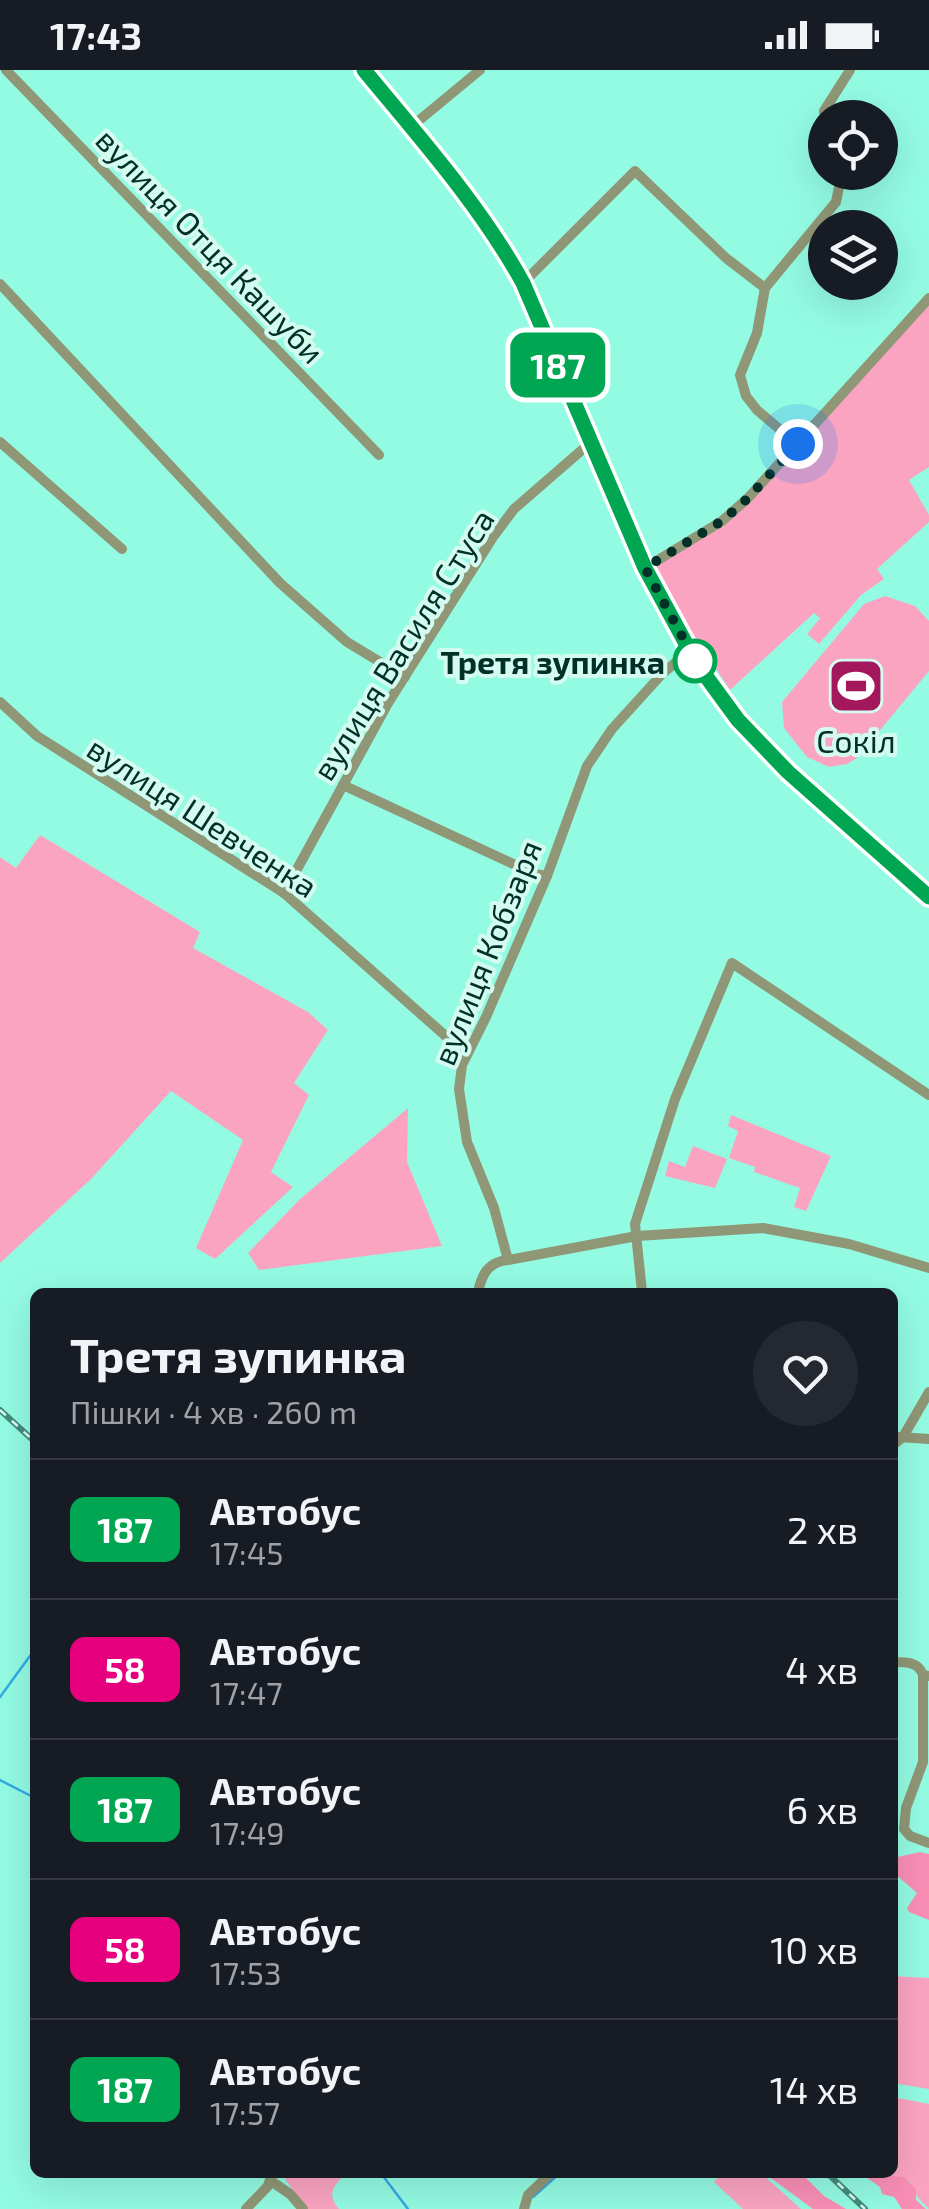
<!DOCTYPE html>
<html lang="uk">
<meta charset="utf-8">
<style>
:root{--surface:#171b24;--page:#242831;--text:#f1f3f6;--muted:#9ea1a6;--line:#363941}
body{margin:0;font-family:"Exo 2",sans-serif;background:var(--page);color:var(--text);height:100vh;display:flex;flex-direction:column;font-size:38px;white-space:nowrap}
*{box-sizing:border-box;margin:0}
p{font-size:32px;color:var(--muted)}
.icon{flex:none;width:55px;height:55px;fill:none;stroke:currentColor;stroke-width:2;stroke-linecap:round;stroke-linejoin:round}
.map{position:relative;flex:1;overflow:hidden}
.drawer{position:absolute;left:30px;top:1218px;width:868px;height:890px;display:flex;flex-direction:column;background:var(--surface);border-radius:15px;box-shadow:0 10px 40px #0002}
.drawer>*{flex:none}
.badge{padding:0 20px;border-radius:15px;font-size:35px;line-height:65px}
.tools{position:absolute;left:808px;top:30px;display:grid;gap:20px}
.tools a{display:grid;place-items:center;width:90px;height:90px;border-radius:50%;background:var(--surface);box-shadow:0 10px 40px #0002;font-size:50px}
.you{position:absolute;width:50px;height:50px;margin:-25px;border:8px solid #fff;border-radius:50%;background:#1a73e8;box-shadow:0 0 0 15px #1a73e833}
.map>.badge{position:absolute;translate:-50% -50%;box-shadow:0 0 0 5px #fff}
.round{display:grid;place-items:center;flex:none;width:105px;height:105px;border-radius:52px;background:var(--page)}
.summary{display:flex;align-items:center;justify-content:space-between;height:170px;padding:0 40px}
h1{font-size:48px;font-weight:700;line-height:75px}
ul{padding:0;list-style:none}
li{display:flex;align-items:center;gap:30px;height:140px;padding:0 40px;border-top:2px solid var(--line)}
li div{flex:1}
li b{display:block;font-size:38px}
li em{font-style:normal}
li .badge{min-width:110px;font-weight:700;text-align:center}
.status{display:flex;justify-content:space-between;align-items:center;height:70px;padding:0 50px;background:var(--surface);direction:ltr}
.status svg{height:28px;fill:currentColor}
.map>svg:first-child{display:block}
</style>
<div class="status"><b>17:43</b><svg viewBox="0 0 49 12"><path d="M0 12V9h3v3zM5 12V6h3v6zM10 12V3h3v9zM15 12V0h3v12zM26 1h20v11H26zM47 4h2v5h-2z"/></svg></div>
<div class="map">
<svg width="929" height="2139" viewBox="0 0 929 2139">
<rect width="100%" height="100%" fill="#94fbe3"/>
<!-- green -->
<g fill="#fba4c2">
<path d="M929 234V397L909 410 929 445V452L877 499 884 509 861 525 819 574 807 564 820 548 814 543 730 620 690 559 656 496 724 455 754 428Z"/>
<path d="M885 526 915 536 929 551V601L857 688 847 694 829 697 807 687 784 658 782 632 864 534Z"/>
<path d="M40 765 200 862 193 878 308 942 328 960 294 1013 309 1025 271 1102 293 1117 215 1189 196 1178 243 1070 171 1021 91 1109 0 1193V787L16 798Z"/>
<path d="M408 1038 407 1092 442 1176 259 1200 248 1183 300 1129Z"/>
<path d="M731 1045 831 1086 806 1141 794 1137 800 1118 754 1102 755 1097 729 1088 738 1061 728 1056Z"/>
<path d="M693 1076 727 1089 715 1118 665 1106 669 1091 685 1097Z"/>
<path d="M892 1906 929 1908V2019L893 2013Z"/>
<path d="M893 2027 929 2034V2139L918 2128 910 2112 885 2103 892 2102Z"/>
<path d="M291 2103H345C334 2117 326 2123 339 2139H307L285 2109Z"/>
<path d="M722 2103H761L801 2139H743L714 2112Z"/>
</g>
<!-- forest -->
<g fill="#fa8fb6">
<path d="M920 1782 929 1784V1850L909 1842 907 1838 917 1823 893 1802V1788Z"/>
<path d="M764 2103H801L824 2126 846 2139H813Z"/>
<path d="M860 2103 904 2107 916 2119V2130L926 2139H902L894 2127 882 2124 880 2117Z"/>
</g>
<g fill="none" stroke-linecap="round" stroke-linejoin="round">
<!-- stream -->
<g stroke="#33a9e8" stroke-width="2.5">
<path d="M0 1627 35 1579"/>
<path d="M0 1710 35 1728"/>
<path d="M380 2102 408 2139"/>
<path d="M533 2127 561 2102"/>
</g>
<!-- minor -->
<g stroke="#909776" stroke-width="10">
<path d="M6 0 379 385"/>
<path d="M363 0C420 68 480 135 523 213L645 498 697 594 738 650 788 702 929 827"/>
<path d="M825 51 824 41 850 0"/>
<path d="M411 57 480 0"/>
<path d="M523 213 635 101 726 188 765 218"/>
<path d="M0 214 280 513 347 572 405 607"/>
<path d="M0 372 122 479"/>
<path d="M797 374 757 340 746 326 740 305 757 263 765 218 836 132 842 102"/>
<path d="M645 498 722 451 748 428 929 228"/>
<path d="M0 632 37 666 284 823 466 984"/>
<path d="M343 715 535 804 547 806"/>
<path d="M284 823 388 633 493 467 514 439 590 373"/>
<path d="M508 1190 637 1166 763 1158 849 1174 929 1198"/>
<path d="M478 1222C482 1204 488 1192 508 1190L494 1138 467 1072 459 1019 462 995 486 947 547 806 587 696 612 659 662 604 689 581"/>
<path d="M642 1222 635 1154 675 1029 732 893 929 1025"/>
<path d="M898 1367 929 1369"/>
<path d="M892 1376 903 1367 929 1322"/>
<path d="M892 1592C905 1592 918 1591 923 1605"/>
<path d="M929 1606 923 1605V1692L906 1738 904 1759 910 1766 929 1773"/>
<path d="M271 2111 290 2124 303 2139"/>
<path d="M246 2139 268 2116 272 2102"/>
<path d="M524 2139 528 2125 552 2102"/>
</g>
<!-- rail casing -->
<g stroke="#438c7d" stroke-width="6">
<g id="rail">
<path d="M0 1340 35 1372"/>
<path d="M826 2102 865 2139"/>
</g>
</g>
<!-- rail -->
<use href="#rail" stroke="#d5fbf1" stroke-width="2.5" stroke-dasharray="8" stroke-linecap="butt"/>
</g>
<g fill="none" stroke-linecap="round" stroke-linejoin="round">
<!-- line casing -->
<g stroke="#fff" stroke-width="22">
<path id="line" d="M364 0C420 68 480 135 523 213L645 498 697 594 738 650 788 702 929 827"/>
</g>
<!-- line -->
<use href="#line" stroke="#00a651" stroke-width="15"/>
<!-- walk -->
<path stroke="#003028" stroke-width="10" stroke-dasharray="0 18" d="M695 591 697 594 645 498 722 451 748 428 798 374"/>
</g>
<!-- icons -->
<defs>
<g id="stadium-square" transform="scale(2.875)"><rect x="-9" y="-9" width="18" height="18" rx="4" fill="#a3175d" stroke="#d5fbf1"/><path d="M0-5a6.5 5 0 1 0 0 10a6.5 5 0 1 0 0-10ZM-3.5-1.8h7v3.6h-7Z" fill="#fff"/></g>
</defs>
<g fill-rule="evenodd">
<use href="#stadium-square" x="856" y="616"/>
</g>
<!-- markers -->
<circle fill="#fff" stroke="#00a651" stroke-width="5" cx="695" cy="591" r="20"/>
<g text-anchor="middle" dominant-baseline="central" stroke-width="8" stroke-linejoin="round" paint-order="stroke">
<!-- street labels -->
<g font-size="32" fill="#003028" stroke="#d5fbf1">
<text transform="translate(211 175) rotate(46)">вулиця Отця Кашуби</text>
<text transform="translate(402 574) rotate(-58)">вулиця Василя Стуса</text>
<text transform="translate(203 746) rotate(33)">вулиця Шевченка</text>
<text transform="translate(486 882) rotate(-68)">вулиця Кобзаря</text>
</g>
<!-- stop labels -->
<g font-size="32" font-weight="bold" fill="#003028" stroke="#d5fbf1" text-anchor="end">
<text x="665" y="591">Третя зупинка</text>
</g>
<!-- poi labels -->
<g font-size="32" fill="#003028" stroke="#d5fbf1">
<text x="856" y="670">Сокіл</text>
</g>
</g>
</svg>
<div class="tools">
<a><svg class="icon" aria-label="locate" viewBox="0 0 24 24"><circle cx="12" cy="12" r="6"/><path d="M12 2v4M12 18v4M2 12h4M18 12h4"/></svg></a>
<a><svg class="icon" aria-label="layers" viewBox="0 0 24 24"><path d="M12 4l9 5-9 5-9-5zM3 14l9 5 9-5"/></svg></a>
</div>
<div class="you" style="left:798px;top:374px"></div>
<b class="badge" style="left:558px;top:295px;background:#00a651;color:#fff">187</b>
<section class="drawer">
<div class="summary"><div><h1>Третя зупинка</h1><p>Пішки · 4 хв · 260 m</p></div><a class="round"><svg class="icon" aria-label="heart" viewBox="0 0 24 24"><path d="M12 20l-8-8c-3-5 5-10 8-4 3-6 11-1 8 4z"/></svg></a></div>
<ul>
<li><span class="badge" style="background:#00a651;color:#fff">187</span><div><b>Автобус</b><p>17:45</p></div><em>2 хв</em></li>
<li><span class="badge" style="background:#e6007e;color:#fff">58</span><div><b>Автобус</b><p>17:47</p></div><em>4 хв</em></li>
<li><span class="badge" style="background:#00a651;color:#fff">187</span><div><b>Автобус</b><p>17:49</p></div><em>6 хв</em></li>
<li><span class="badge" style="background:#e6007e;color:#fff">58</span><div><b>Автобус</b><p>17:53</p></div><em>10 хв</em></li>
<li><span class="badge" style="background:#00a651;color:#fff">187</span><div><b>Автобус</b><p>17:57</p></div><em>14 хв</em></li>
</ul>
</section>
</div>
